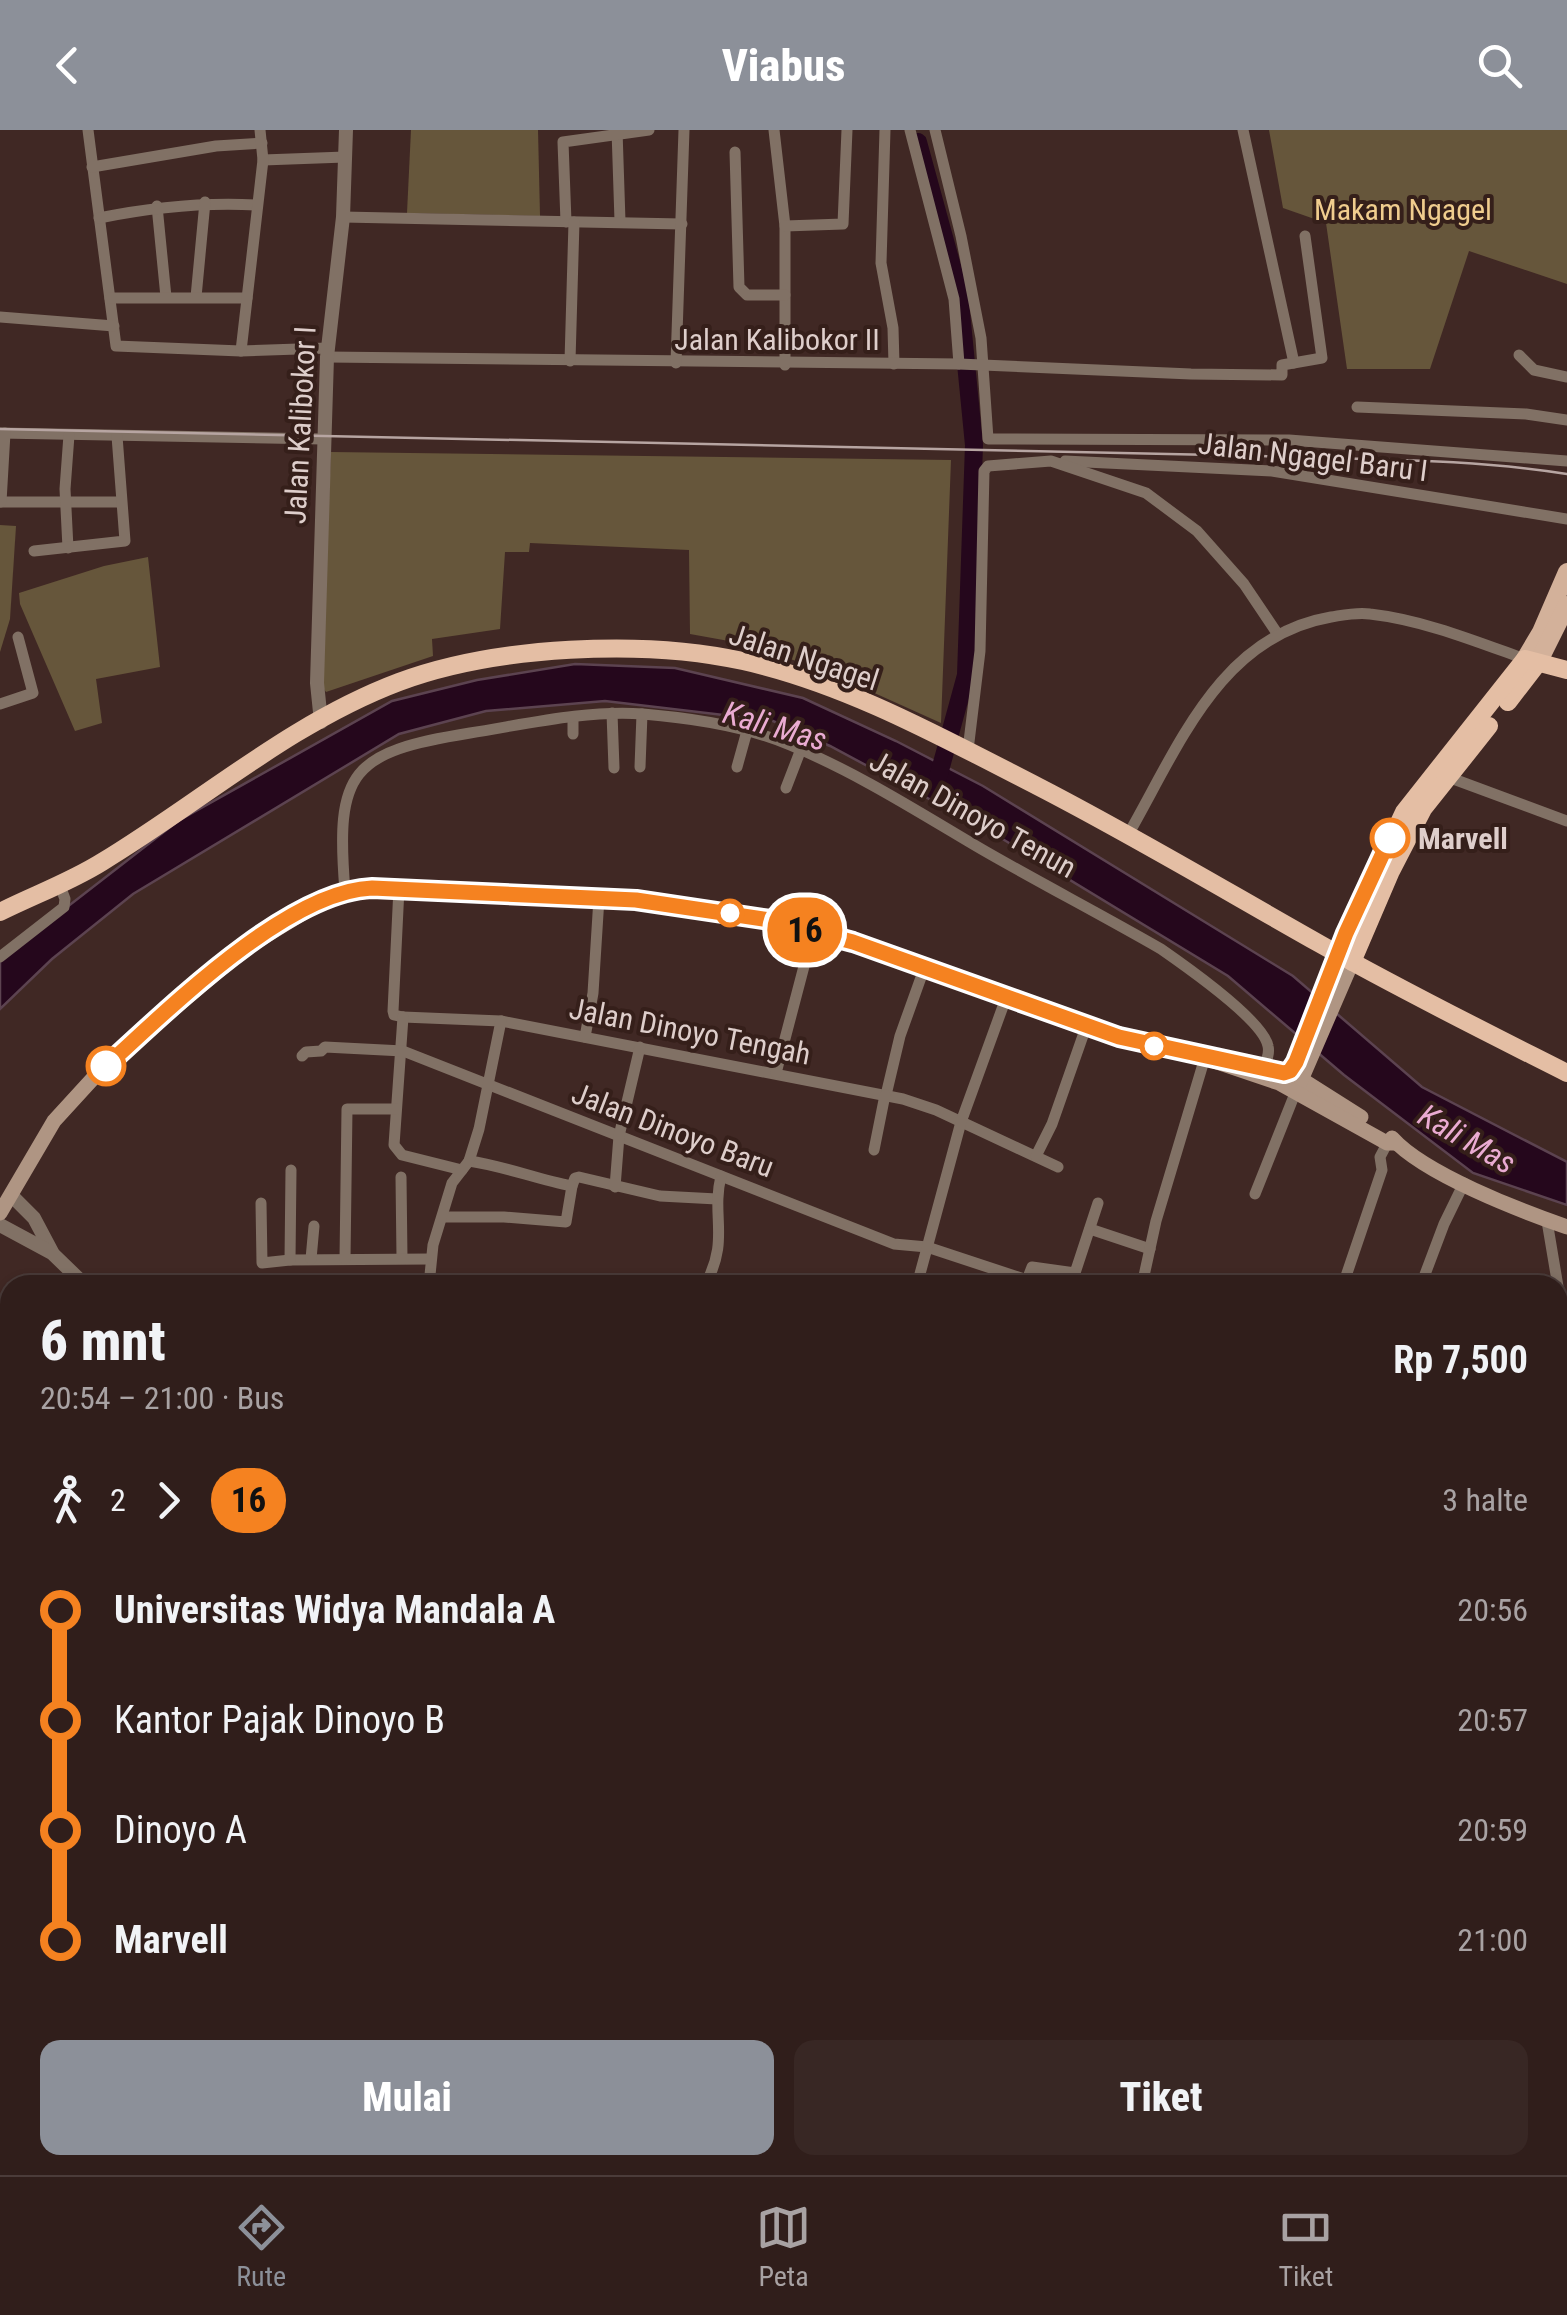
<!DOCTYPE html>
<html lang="id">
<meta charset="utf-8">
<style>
:root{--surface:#301e1b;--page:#382724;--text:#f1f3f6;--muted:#a8a2a3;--line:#4b3c3a;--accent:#8c9099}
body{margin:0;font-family:"Roboto Condensed",sans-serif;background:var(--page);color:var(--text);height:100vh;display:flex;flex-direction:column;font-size:38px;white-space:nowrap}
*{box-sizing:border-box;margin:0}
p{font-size:32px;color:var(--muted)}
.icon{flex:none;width:55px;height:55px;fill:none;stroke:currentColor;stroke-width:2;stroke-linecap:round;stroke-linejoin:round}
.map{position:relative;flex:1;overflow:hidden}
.panel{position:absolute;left:0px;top:1145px;width:1568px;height:900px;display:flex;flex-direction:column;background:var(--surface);border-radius:30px 30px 0 0;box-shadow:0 2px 8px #0004,0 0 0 2px var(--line)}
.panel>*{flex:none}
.badge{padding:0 20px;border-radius:32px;font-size:35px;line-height:65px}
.map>.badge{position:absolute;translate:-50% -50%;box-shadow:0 0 0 5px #fff}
.legs{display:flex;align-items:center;gap:15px;height:110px;padding:0 40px;font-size:32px}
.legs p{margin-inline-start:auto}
.head{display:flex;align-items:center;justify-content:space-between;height:170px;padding:0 40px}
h1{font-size:55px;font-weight:800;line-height:75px}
.primary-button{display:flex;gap:20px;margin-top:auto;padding:20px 40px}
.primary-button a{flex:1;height:115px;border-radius:20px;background:var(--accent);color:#fff;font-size:40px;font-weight:800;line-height:115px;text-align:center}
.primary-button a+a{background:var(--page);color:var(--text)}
ul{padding:0 40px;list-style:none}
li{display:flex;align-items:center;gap:35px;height:110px;font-size:38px}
li i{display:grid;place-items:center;width:15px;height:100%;margin:0 12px;background:currentColor}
li i::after{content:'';width:25px;height:25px;margin:-12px;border:8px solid;border-radius:50%;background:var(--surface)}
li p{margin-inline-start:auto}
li:first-child i{background:linear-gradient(#0000 50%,currentColor 0)}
li:last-child i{background:linear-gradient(currentColor 50%,#0000 0)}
header{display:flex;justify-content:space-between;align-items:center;height:130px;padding:0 40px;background:var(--accent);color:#fff;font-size:45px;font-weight:800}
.tabs{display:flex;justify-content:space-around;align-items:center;height:140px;border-top:2px solid var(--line);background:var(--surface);font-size:28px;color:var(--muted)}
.tabs a{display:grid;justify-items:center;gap:5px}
.tabs .active{color:var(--accent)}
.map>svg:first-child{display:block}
</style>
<header><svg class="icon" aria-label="back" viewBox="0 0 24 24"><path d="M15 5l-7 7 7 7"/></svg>Viabus<svg class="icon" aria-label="search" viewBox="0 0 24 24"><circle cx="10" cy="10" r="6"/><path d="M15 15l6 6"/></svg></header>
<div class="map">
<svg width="1567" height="2045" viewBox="0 0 1567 2045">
<rect width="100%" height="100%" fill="#402824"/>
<!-- green -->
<g fill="#66563b">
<path d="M411 0H538L540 86 407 83Z"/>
<path d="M1269 0H1567V154L1469 121 1430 239H1347L1326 93 1283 78Z"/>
<path d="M331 322 951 330 941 593 830 543 751 515 690 504 689 420 530 413 529 422H505L500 499 432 509 433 526 326 562 321 555Z"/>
<path d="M0 395 16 396 10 489 0 522Z"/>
<path d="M148 427 160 537 96 549 102 593 75 601 20 474 19 463 104 436Z"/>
</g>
<!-- water -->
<path fill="#25071c" stroke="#5c4350" stroke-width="2.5" d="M575 534 675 538 803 568 896 611 983 656 1293 846 1422 957 1567 1032V1075L1473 1043 1344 945 1228 846 991 702 830 616 773 591 715 584 605 571 486 581 399 604 133 764 52 829 0 879V829L178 691 392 571 477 550Z"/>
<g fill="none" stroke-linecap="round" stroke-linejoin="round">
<!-- river -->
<g stroke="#25071c" stroke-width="18">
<path d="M918 12 959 162 974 315 966 545 936 655"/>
<path d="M1558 1490 1567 1423"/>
<path d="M1558 1751 1567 1810"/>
</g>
<!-- minor -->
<g stroke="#817165" stroke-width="11">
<path d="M88 0 116 216 241 221 328 218"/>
<path d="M617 0 620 91"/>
<path d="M774 0 785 96V235"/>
<path d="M885 0 881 133 893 198 894 234"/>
<path d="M910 0 954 169 959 234"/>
<path d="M935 0 961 106 981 208 988 309 1289 310 1567 331"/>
<path d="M1243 0 1294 233"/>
<path d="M735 22 739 157 747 165H785"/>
<path d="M263 30 345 27"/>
<path d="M92 37 216 16 262 13"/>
<path d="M157 76 166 167"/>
<path d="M343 87 682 94"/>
<path d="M99 88C153 77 202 72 257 75"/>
<path d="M566 92 563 12 649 0"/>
<path d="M785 96 843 94 847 0"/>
<path d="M196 167 205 72"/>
<path d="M110 168H247"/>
<path d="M0 187 114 196"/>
<path d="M241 221 263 30 260 0"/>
<path d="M1519 225 1534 240 1567 247"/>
<path d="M327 227 959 234 1191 244 1282 245V235L1322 228 1305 106"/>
<path d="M570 231 574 92"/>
<path d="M676 233 684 0"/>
<path d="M1357 277 1526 284 1567 290"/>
<path d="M0 303 323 309"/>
<path d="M1065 331 1272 341 1567 389"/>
<path d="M0 372H120"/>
<path d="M1 372 5 303"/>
<path d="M68 418 65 359 69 305"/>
<path d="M34 421 125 411 117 306"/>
<path d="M0 574 33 563 18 507"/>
<path d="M612 583 614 638"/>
<path d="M573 588V604"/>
<path d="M968 620 980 521 984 341 988 336 1051 331 1146 363 1197 401 1244 454 1277 503"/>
<path d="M640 637 642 584"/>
<path d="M737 637 747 601"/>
<path d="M1448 647 1567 691"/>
<path d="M786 658 801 619"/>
<path d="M1129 703C1179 616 1220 506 1331 487 1344 485 1357 482 1370 484 1423 490 1475 511 1525 529"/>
<path d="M399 758 393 881 394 885 403 887"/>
<path d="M345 761C335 641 351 622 470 603 527 594 585 580 643 584 691 588 746 596 790 615 858 643 920 683 983 720 1042 754 1102 785 1161 819 1184 835 1263 890 1268 916 1270 924 1266 932 1263 939"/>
<path d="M0 827 64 777 65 769 59 753"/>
<path d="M403 887 501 891 903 969 936 980 1058 1037"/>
<path d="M403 887 394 1015 402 1025 462 1040"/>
<path d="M585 907 593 863 599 768"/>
<path d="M302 926 306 922 321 921 325 917 403 921 894 1114 927 1117 1027 1150"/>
<path d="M776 943 813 802"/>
<path d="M886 965 900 906 924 839"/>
<path d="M874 1020 885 965"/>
<path d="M1036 1026 1052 994 1086 897"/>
<path d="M469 1031C504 1036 536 1049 572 1056L575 1048 579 1047 660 1066 717 1069"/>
<path d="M401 1047 402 1128"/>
<path d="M615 1057 619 1006 640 917"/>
<path d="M1255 1064 1296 961"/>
<path d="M261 1073 262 1133 290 1130 430 1129"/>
<path d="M443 1087H504L566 1092 572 1056"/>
<path d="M1547 1091 1567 1210"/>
<path d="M1090 1099 1150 1119"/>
<path d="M311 1129 314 1096"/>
<path d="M345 1129 347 979H396"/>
<path d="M290 1130 291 1040"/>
<path d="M429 1155 433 1115 452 1053 469 1031 479 999 501 891"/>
<path d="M705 1155C730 1110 711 1087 721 1046"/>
<path d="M917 1155 961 992 1006 868"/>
<path d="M1025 1155 1032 1137 1075 1143 1098 1073"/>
<path d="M1142 1155 1156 1091 1206 924"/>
<path d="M1343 1155 1382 1040 1380 1027 1390 1008"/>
<path d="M1421 1155 1444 1094 1464 1053"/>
<path d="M1089 2035 1091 2045"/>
<path d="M1530 2035 1533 2045"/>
<path d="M224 2045 238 2035"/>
<path d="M747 2045 761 2035"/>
<path d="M1048 2045 1062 2035"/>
<path d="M1543 2045 1567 2031"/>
</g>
<!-- tertiary -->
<g stroke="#817165" stroke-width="14">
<path d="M321 592 317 553 327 227 343 87 346 0"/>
<path d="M11 1065 34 1088 52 1122"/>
<path d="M0 1095 52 1123 85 1155"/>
<path d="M1558 1331 1567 1333"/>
<path d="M0 1529H10"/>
<path d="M185 2035V2045"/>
</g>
<!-- secondary -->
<g stroke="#af9583" stroke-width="15">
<path d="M1267 940 1282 944 1292 939 1337 824"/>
<path d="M1301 949 1361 987"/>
<path d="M1298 957 1352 832"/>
<path d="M1392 1008C1424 1044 1521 1081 1567 1097"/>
<path d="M0 1083 54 991 97 944 244 819 324 770 360 758 636 770 771 790 853 812 1119 907 1196 925 1279 953 1387 1013H1396"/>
<path d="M0 1355 10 1369"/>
<path d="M0 1406 10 1420"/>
<path d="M443 2035 450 2045"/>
<path d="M476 2035 483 2045"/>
</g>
<!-- primary -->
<g stroke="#d3b19a" stroke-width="18">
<path d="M1525 529 1541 502 1567 442"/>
<path d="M1538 533 1567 475"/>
<path d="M1558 1704H1567"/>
<path d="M0 1717H10"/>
<path d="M1558 1728H1567"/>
<path d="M0 1743H10"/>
</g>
<!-- trunk -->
<g stroke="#e4bea4" stroke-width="18">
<path d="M1508 572 1538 533"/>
<path d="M0 782C34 765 70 752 102 732 200 673 290 593 399 552 496 516 643 509 743 531 847 554 945 609 1039 657 1134 706 1226 761 1320 814 1401 860 1484 901 1567 943"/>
<path d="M1337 824 1404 682 1525 529 1567 540"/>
<path d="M1352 832 1391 741 1423 679 1489 596"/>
</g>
<!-- rail -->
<path stroke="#b7a5a2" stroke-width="2.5" d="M0 299 1262 326C1363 330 1467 328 1567 344"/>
</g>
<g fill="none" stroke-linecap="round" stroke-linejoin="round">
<!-- line-1 casing -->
<g stroke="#fff" stroke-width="22">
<path id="line-1" d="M106 936C167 881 287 761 372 758L636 770 770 790 853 812 1119 907 1284 943 1290 941 1296 932 1346 803 1390 708"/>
</g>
<!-- line-1 -->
<use href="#line-1" stroke="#f58220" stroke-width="15"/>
</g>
<!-- markers -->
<g fill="#fff" stroke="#f58220" stroke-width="5">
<circle cx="1390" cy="708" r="18"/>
<circle cx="730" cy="783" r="12"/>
<circle cx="1154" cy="916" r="12"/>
<circle cx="106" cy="936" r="18"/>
</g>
<g text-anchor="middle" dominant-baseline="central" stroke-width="8" stroke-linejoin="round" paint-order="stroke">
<!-- park labels -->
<g font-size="30" fill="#f0cd8e" stroke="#351f1a">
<text x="1403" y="79">Makam Ngagel</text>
</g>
<!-- street labels -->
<g font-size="30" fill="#dececb" stroke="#351f1a">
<text x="777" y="209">Jalan Kalibokor II</text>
<text transform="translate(300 295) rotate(-87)">Jalan Kalibokor I</text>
<text transform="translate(1313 327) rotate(7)">Jalan Ngagel Baru I</text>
<text transform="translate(804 527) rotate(18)">Jalan Ngagel</text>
<text transform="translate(973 684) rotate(29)">Jalan Dinoyo Tenun</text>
<text transform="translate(690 901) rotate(11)">Jalan Dinoyo Tengah</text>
<text transform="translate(673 1000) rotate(21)">Jalan Dinoyo Baru</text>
</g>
<!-- stop labels -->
<g font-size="30" font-weight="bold" fill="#dececb" stroke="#351f1a" text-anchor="start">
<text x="1418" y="708">Marvell</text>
</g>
<!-- water labels -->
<g font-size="32" font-style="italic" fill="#eaabd2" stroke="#351f1a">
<text transform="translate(775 596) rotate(16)">Kali Mas</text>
<text transform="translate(1467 1009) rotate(30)">Kali Mas</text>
</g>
</g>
</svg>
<b class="badge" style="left:805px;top:800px;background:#f58220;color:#111">16</b>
<section class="panel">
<div class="head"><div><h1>6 mnt</h1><p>20:54 – 21:00 · Bus</p></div><b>Rp 7,500</b></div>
<div class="legs"><svg class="icon" aria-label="walk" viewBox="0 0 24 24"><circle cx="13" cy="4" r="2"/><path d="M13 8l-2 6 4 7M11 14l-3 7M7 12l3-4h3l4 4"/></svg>2<svg class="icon" aria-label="forward" viewBox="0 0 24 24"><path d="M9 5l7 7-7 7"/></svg><b class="badge" style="background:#f58220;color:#111">16</b><p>3 halte</p></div>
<ul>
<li><i style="color:#f58220"></i><b>Universitas Widya Mandala A</b><p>20:56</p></li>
<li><i style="color:#f58220"></i><span>Kantor Pajak Dinoyo B</span><p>20:57</p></li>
<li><i style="color:#f58220"></i><span>Dinoyo A</span><p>20:59</p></li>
<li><i style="color:#f58220"></i><b>Marvell</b><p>21:00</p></li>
</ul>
<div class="primary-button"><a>Mulai</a><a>Tiket</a></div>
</section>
</div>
<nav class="tabs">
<a class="active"><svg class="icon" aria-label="directions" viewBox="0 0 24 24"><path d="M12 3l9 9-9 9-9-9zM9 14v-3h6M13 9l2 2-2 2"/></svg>Rute</a>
<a><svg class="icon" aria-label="map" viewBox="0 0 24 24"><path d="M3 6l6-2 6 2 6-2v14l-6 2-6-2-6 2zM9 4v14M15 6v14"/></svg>Peta</a>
<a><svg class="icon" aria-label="tickets" viewBox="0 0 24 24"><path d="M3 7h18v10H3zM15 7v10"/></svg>Tiket</a>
</nav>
